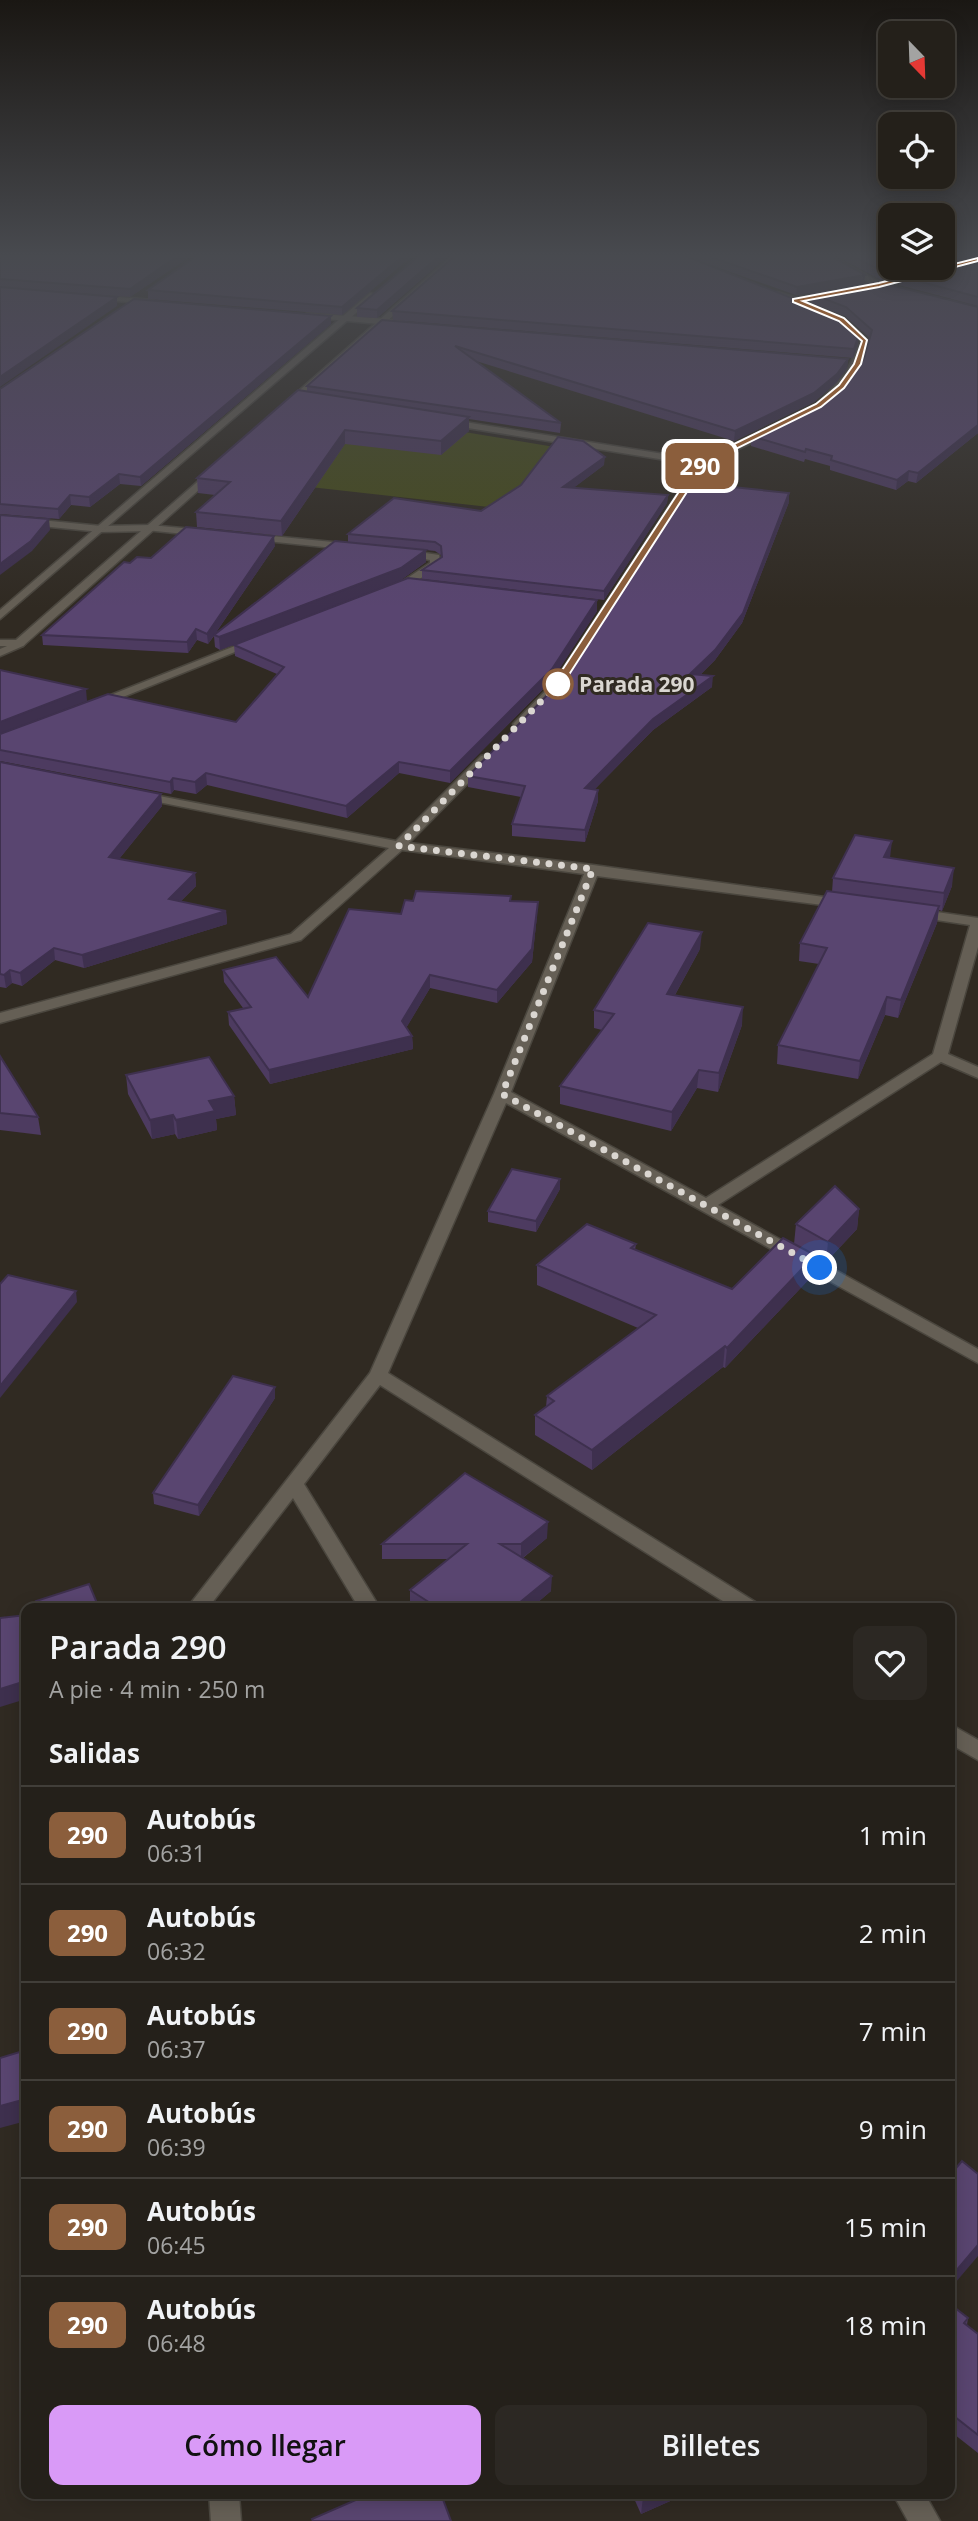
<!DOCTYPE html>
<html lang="es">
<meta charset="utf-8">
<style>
:root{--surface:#24201a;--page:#2c2823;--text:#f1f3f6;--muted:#a3a3a2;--line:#413e39;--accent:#d99af7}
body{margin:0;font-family:"Open Sans",sans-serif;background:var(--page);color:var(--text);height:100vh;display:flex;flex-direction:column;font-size:26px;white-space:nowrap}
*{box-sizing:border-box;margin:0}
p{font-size:23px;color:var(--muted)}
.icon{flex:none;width:38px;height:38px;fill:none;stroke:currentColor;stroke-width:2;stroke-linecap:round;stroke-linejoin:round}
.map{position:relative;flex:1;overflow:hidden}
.drawer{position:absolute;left:21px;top:1603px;width:934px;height:896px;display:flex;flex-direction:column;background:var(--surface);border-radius:14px;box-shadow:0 4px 18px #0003,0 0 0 2px var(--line)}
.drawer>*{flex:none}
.badge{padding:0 14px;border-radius:10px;font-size:24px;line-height:46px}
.needle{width:46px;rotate:157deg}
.buttons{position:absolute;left:878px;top:21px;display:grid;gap:14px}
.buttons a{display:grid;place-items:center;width:77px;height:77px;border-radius:14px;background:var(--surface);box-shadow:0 4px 18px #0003,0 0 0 2px var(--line);font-size:35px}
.you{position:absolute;width:35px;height:35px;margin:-18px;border:5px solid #fff;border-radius:50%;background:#1a73e8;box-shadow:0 0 0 10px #1a73e833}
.map>.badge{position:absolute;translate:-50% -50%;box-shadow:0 0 0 4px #fff}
h2{padding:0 28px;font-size:26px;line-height:63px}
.round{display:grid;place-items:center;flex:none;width:74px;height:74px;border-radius:14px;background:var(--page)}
.summary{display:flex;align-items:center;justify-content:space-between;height:119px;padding:0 28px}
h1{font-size:33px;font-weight:600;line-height:52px}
.cta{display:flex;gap:14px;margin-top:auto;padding:14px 28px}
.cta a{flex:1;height:80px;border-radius:14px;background:var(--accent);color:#111;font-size:28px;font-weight:600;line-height:80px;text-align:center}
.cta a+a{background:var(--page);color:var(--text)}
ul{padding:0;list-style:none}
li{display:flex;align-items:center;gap:21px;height:98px;padding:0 28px;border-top:2px solid var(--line)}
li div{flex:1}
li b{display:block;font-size:26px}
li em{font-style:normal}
li .badge{min-width:77px;font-weight:700;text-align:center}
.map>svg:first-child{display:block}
</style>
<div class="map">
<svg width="978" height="2521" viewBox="0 0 978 2521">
<rect width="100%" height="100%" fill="#302a22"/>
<!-- green -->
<path fill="#464b1a" d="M300 405 579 451 498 508 220 477Z"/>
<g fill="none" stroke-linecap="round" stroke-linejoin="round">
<!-- service casing -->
<g stroke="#4a463e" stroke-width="3">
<g id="service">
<path d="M150 525 203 530 208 533 203 536 146 530V526Z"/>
<path d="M252 534 353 544 358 547 353 550 248 539 247 537Z"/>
<path d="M405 550 439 555 441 564 411 585H403V581L430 563V560L401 555 400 553Z"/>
</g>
</g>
<!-- minor casing -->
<g stroke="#4a463e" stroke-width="3">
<g id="minor">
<path d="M820 255H829L882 283 900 290 896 292 876 287Z"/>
<path d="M94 295 153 300 157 302 153 304 91 299Z"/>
<path d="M307 313 401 320 405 323 401 326 304 317Z"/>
<path d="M841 316 869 341C862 364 848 392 826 403L821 400 846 373 861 341 838 321Z"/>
<path d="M446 419 701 460 768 429 776 431 706 465 562 687 523 727 519 728 513 724 554 682 696 465 443 424V420Z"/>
<path d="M0 516 101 526 150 525 155 528 150 531 101 532 0 522Z"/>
<path d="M250 640 260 642 98 707 88 704Z"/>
<path d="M19 641 25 644 23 646 0 656V649Z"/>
<path d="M485 755 489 756V762L409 843 593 865 846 900 853 904 846 908 597 876 511 1092 706 1198 933 1054 970 925 916 917 909 913 916 909 978 918V947L948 1054 978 1067V1078L941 1062 718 1205 978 1349V1363L506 1103 388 1373 757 1603 760 1608H734L380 1385 304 1484 380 1608H359L293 1498 208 1608H187L370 1373 494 1094 584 874 402 850 301 940 0 1023V1013L291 934 389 848 138 798 133 797V791L396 841 481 756Z"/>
<path d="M950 1724 978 1740V1760L950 1744Z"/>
<path d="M209 2494H239L241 2521H211Z"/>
<path d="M893 2494H925L940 2521H908Z"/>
</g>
</g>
<!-- tertiary casing -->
<g stroke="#4a463e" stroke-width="3">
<g id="tertiary">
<path d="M453 255H461L290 408H284V404Z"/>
<path d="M921 273 924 277 863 290 859 288Z"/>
<path d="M835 291 838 295 795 303 773 294 777 292 796 298Z"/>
<path d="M370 293 377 295 0 619V610Z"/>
<path d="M211 470 219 472 23 646H0V640H16Z"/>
</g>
</g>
<!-- service -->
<use href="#service" fill="#655f55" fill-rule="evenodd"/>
<!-- minor -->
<use href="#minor" fill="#655f55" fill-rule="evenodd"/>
<!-- tertiary -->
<use href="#tertiary" fill="#655f55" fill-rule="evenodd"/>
</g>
<!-- wall -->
<g fill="#4d3b60">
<path d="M0 255H192L130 297 0 287Z"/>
<path d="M198 255H413L342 315 148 299V290Z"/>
<path d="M420 255H449L377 318 357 317V308Z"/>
<path d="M456 255H829L865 275 864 283 796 295 699 261 859 334 858 343 853 358 393 320 392 311Z"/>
<path d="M834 255H891V268H931L881 280Z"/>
<path d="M978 257V306L899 285V276Z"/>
<path d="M812 294 978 307V433L916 483 908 481 896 490 830 470V466L805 459 804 462 751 446V436L823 401 847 381 864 358 870 338 845 316 811 303Z"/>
<path d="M331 316V324L141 486 120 484 90 507 71 505 59 519 0 514V389Z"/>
<path d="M382 320 848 359 847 368 836 383 814 402 734 441 476 361 561 423 560 433 469 419V431L441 455 345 444 282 536 197 527 196 512 215 495 198 493 197 478 307 392V386Z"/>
<path d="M604 465 573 488 668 495 667 503 604 600 422 579V570L442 558 441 555 435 551 426 550V562L401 580 220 650 215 647 214 636 208 644 197 640 188 653 43 645 42 635 130 563 151 558 275 546 215 634 348 542V534L481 511Z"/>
<path d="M789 502 742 623 715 660 700 675 712 687 653 730 595 789 598 801 585 842 512 836V824L521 797 468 787V776Z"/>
<path d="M597 600V611L552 680 450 783 399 773 347 818 207 785 196 794 174 790 171 794 0 761V734L236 722 277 674 235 656 234 645Z"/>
<path d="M0 762 161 794 162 806 119 859 195 873 196 886 180 902 226 911 227 924 84 968 55 960 22 986 12 983 6 988 0 987Z"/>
<path d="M890 858 952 886 942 911 939 910 937 923 898 1018 885 1015 858 1079 777 1064 778 1045 819 964 799 961 800 943 832 892 833 878Z"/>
<path d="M511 901 537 915 532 962 497 1003 430 988 406 1028 412 1036 413 1049 270 1084 229 1025 228 1012 243 1008 224 982 223 970 308 997 401 914Z"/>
<path d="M700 949 675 995 742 1025 718 1092 697 1088 671 1131 560 1104V1086L602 1030 594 1028V1010Z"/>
<path d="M0 1056 38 1117 41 1135 0 1130Z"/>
<path d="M126 1075 234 1096 236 1115 216 1119 217 1130 178 1139 175 1134 152 1139 128 1094Z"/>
<path d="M560 1179V1189L536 1232 488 1222V1211Z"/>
<path d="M859 1209 857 1229 826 1262 815 1256 813 1275 725 1368 723 1367 592 1470 535 1435V1415L546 1407 547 1396 638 1328 537 1285V1265L636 1244 635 1250 732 1289 794 1244 796 1224Z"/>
<path d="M275 1387V1398L199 1516 154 1504 153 1493Z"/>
<path d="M547 1538 523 1558 551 1591 531 1608H415L410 1605V1590L448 1559H382V1544Z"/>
<path d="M950 2304 968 2318 967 2325 978 2334V2453L950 2431Z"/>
<path d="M632 2494H686L641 2514Z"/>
</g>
<!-- shaded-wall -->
<g fill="#3e304e">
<path d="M179 255H192L130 297V289Z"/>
<path d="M404 255H413L342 315V307Z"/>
<path d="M440 255H449L377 318V310Z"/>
<path d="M952 255H978V256L943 265V257Z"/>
<path d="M897 268H931L881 280 882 271Z"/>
<path d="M865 275 864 283 796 295 797 287Z"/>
<path d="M117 297V306L0 387V377Z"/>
<path d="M331 316V324L141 486 140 477Z"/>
<path d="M859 334 858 343 853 358 854 349Z"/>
<path d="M848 359 847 368 836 383 814 402 734 441 735 431Z"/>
<path d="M469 417V431L441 455V441Z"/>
<path d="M978 425V433L916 483 918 473Z"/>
<path d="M345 430V444L282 536 281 521Z"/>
<path d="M605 457 604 465 563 496V487Z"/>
<path d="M909 471 908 481 896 490 897 480Z"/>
<path d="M119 474 120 484 90 507 89 497Z"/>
<path d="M789 493V502L742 623 715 660 690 685V674Z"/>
<path d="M70 495 71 505 59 519 58 509Z"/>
<path d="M668 495 667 503 604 600V591Z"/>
<path d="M49 519 50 530 32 551 0 575V564Z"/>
<path d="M274 536 275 546 208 644 207 634Z"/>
<path d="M426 550V562L401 580 220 650 219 637Z"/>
<path d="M597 600V611L552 680 450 783V771Z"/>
<path d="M196 629 197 640 188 653 187 642Z"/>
<path d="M713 676 712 687 653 730 585 799V788L653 719Z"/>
<path d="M86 689 87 701 0 734V722Z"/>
<path d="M399 762V773L347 818 346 806Z"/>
<path d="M206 773 207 785 196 794 195 782Z"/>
<path d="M173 778 174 790 171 794 170 782Z"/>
<path d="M598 790V801L585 842V830Z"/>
<path d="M161 794 162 806 111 869 109 857Z"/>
<path d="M892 841 890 858 884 857Z"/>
<path d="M954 868 952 886 942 911 944 893Z"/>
<path d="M195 873 196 886 170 912 169 899Z"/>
<path d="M538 902 537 915 532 962 497 1003V990Z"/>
<path d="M939 906 937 923 898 1018 901 1000Z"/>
<path d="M226 911 227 924 84 968 82 955Z"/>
<path d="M702 932 700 949 666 1011 667 994Z"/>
<path d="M54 948 55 960 22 986 20 973Z"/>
<path d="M10 970 12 983 6 988 4 975Z"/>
<path d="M430 975V988L402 1035V1021Z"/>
<path d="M887 997 885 1015 858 1079 860 1061Z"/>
<path d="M743 1007 742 1025 718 1092 719 1073Z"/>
<path d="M412 1036 413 1049 270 1084 269 1070Z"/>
<path d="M699 1070 697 1088 671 1131 672 1112Z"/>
<path d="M234 1096 236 1115 216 1119 217 1130 178 1139 176 1120 209 1101Z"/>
<path d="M173 1115 175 1134 152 1139 150 1120Z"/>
<path d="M560 1179V1189L536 1232V1221Z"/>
<path d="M859 1209 857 1229 826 1262 828 1242Z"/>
<path d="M815 1255 813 1275 725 1368 727 1348Z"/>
<path d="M76 1291 77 1302 0 1398V1386Z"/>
<path d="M725 1346 723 1367 592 1470V1450Z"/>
<path d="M275 1387V1398L199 1516 198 1505Z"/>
<path d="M548 1522 547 1538 521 1559V1544Z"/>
<path d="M552 1576 551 1591 531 1608H513Z"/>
<path d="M26 1681V1699L0 1707V1689Z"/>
<path d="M26 2099V2121L0 2128V2106Z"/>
<path d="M978 2245V2256L950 2289V2278Z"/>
<path d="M650 2494H686L641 2514 643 2497Z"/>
</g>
<!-- building -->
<g fill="#594570" stroke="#3e304e" stroke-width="2">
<path d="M0 255H179L130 289 0 279Z"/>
<path d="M198 255H404L342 307 148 290Z"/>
<path d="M420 255H440L377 310 357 308Z"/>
<path d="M456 255H683L837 316 859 334 854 349 392 311Z"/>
<path d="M705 255H829L865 275 797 287Z"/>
<path d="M850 255H891V268H897L882 271Z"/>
<path d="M978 257V297L899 276 934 268H943V265Z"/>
<path d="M878 282 978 307V425L918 473 909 471 897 480 831 460 832 456 806 449 805 452 751 436 823 401 847 381 864 358 872 330 846 307 812 294Z"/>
<path d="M0 287 117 297 0 377Z"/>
<path d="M134 299 331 316 140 477 119 474 89 497 70 495 58 509 0 504V389Z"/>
<path d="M382 320 848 359 837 374 814 393 735 431 455 346 561 423 307 386Z"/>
<path d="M298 390 469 417 441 441 345 430 281 521 196 512 230 482 197 478Z"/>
<path d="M558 437 583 441 605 457 563 487 668 495 604 591 422 570 442 557 441 546 435 542 348 534 394 498 481 511 521 485Z"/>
<path d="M694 483 789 493 743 613 715 650 690 674 713 676 653 719 585 788 598 790 585 830 512 824 525 786 468 776 564 678 686 492Z"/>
<path d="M0 515 49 519 31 541 0 564Z"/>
<path d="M186 527 274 536 207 634 196 629 187 642 42 635 124 562 130 563 137 557 151 558Z"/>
<path d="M335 541 426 550 401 568 219 637 214 635Z"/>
<path d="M408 578 597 600 552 669 450 771 399 762 346 806 206 773 195 782 173 778 170 782 0 750V734L108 694 236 722 284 667 234 645Z"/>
<path d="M0 670 86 689 0 722Z"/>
<path d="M0 762 161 794 109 857 195 873 169 899 226 911 82 955 54 948 20 973 10 970 4 975 0 974Z"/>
<path d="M855 835 892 841 884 857 954 868 944 893 833 878Z"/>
<path d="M416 891 511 896 510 901 538 902 532 949 497 990 430 975 402 1021 412 1036 269 1070 228 1012 251 1007 223 970 276 957 308 997 349 909 401 914 405 900 413 901Z"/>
<path d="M827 891 939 906 901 1000 887 997 860 1061 778 1045 827 948 800 943Z"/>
<path d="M648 923 702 932 667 994 743 1007 719 1073 699 1070 672 1112 560 1086 614 1014 594 1010Z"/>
<path d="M0 1056 38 1117 0 1113Z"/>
<path d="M209 1057 234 1096 209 1101 215 1111 176 1120 173 1115 150 1120 126 1075Z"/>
<path d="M512 1169 560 1179 536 1221 488 1211Z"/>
<path d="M835 1186 859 1209 828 1242 796 1224Z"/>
<path d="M587 1224 636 1244 631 1248 732 1289 783 1238 815 1255 727 1348 725 1346 592 1450 535 1415 554 1401 547 1396 656 1315 537 1265Z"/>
<path d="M8 1275 76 1291 0 1386V1284Z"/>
<path d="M233 1376 275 1387 198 1505 153 1493Z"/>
<path d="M465 1473 548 1522 521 1544H500L552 1576 513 1608H459L455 1605 452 1608H438L410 1590 467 1544H382Z"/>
<path d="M89 1584 99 1608H39L36 1601Z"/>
<path d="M26 1615V1681L0 1689V1618Z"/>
<path d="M26 2050V2099L0 2106V2058Z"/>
<path d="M962 2161 978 2174V2245L950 2278V2175Z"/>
<path d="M950 2304 968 2318 964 2323 978 2334V2435L950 2413Z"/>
<path d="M364 2494H441L451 2521H313L312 2519 365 2496Z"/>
</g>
<!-- sky -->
<linearGradient id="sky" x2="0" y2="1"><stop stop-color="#1a1713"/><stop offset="0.42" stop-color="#484a4f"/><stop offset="1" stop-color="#484a4f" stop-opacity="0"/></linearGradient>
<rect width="978" height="608" fill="url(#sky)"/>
<!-- line -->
<path fill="#8b5e3c" stroke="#fff" stroke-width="2" d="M978 258V261L879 287 803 301 844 318 867 340 861 364 844 388 821 407 705 464 563 684 555 686 553 684 699 461 816 404 839 385 854 364 862 341 839 321 793 302V299L879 283Z"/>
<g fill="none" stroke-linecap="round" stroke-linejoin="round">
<!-- walk -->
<path stroke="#dad6d1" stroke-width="7" stroke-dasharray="0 12.6" d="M558 684 399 846 593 869 502 1094 820 1268"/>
</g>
<!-- markers -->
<circle fill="#fff" stroke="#8b5e3c" stroke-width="3.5" cx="558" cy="684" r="14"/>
<g text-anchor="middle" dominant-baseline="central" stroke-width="6" stroke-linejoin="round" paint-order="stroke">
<!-- far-stop labels -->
<g font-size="21" font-weight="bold" fill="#dad6d1" stroke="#302a22" text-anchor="start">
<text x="579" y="684">Parada 290</text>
</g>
</g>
</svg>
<div class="buttons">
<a><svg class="needle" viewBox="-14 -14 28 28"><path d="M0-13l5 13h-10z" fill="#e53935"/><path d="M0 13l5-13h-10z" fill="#a3a3a2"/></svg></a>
<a><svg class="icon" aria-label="locate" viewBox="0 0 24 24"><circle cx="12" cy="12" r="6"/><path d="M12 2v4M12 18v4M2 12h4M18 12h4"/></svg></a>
<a><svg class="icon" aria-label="layers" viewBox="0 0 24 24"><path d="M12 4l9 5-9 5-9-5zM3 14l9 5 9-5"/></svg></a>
</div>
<div class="you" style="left:820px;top:1268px"></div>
<b class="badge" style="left:700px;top:466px;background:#8b5e3c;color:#fff">290</b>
<section class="drawer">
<div class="summary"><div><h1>Parada 290</h1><p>A pie · 4 min · 250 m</p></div><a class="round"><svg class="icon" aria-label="heart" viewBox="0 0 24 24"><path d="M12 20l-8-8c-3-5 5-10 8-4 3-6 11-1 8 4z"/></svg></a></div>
<h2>Salidas</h2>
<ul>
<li><span class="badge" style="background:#8b5e3c;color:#fff">290</span><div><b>Autobús</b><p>06:31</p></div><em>1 min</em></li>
<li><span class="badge" style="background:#8b5e3c;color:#fff">290</span><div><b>Autobús</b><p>06:32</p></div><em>2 min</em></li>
<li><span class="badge" style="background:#8b5e3c;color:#fff">290</span><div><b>Autobús</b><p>06:37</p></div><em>7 min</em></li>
<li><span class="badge" style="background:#8b5e3c;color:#fff">290</span><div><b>Autobús</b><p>06:39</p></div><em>9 min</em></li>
<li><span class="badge" style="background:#8b5e3c;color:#fff">290</span><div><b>Autobús</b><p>06:45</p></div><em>15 min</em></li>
<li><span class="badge" style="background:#8b5e3c;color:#fff">290</span><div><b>Autobús</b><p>06:48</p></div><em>18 min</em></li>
</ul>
<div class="cta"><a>Cómo llegar</a><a>Billetes</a></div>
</section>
</div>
